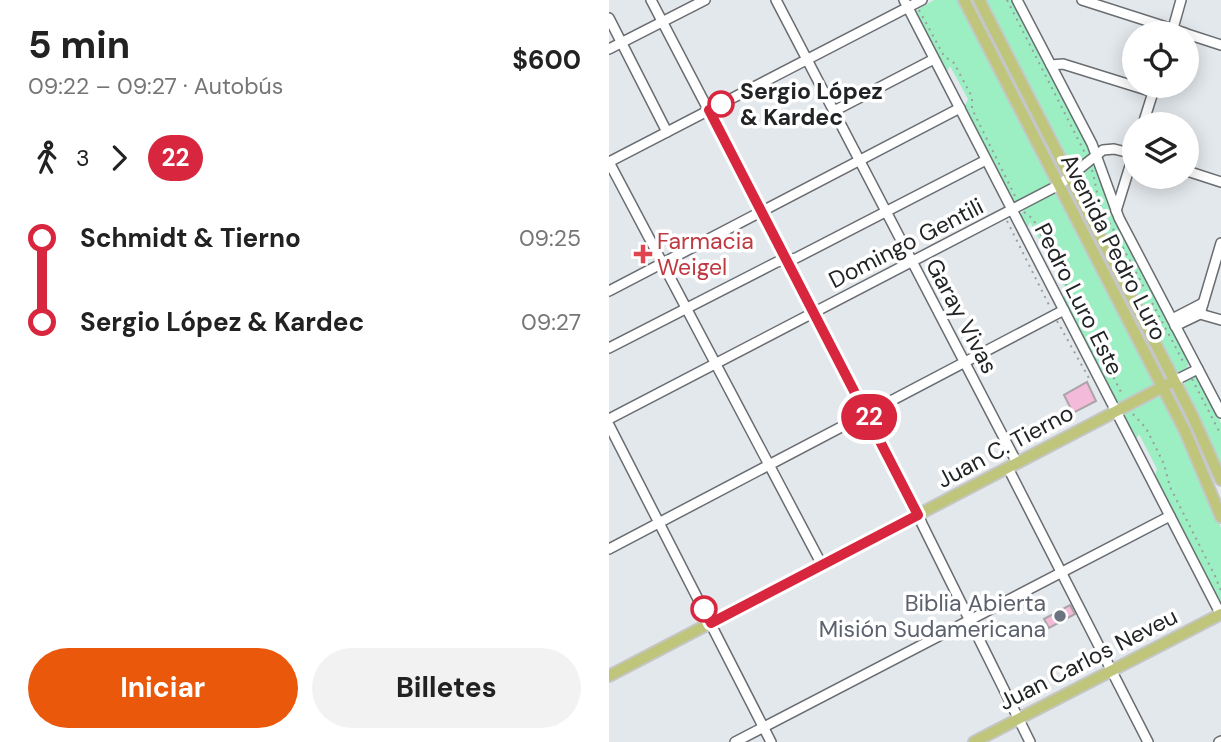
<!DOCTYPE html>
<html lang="es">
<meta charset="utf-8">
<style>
:root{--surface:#fff;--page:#f2f2f2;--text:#222;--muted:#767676;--accent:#ea580c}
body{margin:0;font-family:"DM Sans",sans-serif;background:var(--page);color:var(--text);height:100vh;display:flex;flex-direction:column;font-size:26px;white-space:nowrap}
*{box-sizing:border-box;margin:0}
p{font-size:23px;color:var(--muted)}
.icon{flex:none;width:38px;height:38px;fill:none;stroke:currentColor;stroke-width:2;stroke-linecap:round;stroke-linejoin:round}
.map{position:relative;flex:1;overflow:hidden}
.sheet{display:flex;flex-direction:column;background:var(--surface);width:609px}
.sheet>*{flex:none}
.badge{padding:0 14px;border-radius:23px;font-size:24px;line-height:46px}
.controls{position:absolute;left:513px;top:21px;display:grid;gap:14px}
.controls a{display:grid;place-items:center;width:77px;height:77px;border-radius:50%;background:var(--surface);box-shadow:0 4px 18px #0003;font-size:35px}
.map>.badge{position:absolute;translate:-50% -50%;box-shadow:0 0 0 4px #fff}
.legs{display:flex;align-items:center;gap:10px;height:77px;padding:0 28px;font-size:23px}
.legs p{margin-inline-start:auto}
.headline{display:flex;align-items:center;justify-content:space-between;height:119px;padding:0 28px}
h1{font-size:38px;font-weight:700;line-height:52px}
.button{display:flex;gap:14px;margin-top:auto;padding:14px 28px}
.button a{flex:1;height:80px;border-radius:42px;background:var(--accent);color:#fff;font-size:28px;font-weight:700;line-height:80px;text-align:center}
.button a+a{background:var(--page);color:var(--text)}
ul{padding:0 28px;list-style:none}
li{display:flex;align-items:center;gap:24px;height:84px;font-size:26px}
li i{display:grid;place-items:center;width:10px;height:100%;margin:0 9px;background:currentColor}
li i::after{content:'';width:18px;height:18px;margin:-9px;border:5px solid;border-radius:50%;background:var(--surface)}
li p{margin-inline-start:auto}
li:first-child i{background:linear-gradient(#0000 50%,currentColor 0)}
li:last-child i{background:linear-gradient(currentColor 50%,#0000 0)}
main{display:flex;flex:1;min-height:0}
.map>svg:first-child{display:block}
</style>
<main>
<section class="sheet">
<div class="headline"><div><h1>5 min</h1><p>09:22 – 09:27 · Autobús</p></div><b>$600</b></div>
<div class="legs"><svg class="icon" aria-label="walk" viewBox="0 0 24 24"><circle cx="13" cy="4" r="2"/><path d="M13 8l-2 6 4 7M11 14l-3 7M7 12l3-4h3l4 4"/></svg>3<svg class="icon" aria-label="forward" viewBox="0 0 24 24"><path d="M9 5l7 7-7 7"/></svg><b class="badge" style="background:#d7263d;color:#fff">22</b></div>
<ul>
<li><i style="color:#d7263d"></i><b>Schmidt &amp; Tierno</b><p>09:25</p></li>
<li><i style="color:#d7263d"></i><b>Sergio López &amp; Kardec</b><p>09:27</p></li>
</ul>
<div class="button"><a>Iniciar</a><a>Billetes</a></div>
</section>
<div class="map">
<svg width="612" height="742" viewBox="0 0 612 742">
<rect width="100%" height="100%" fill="#e3e8ec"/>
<!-- green -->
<g fill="#9befc2">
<path d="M325 0H351L442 180 440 184 406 202H403L355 108 359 99 341 66 337 74 305 12Z"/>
<path d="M359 0H366L455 174 452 177Z"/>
<path d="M374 0H404L482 152C479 159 468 168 460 165Z"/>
<path d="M484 165 487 167 506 220 580 361 578 369 566 374 468 179Z"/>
<path d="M457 188 460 189 475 219 483 229 560 379 557 378 542 350 529 332Z"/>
<path d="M449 192 547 384 511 404 507 402 454 299 457 290 421 222 418 230 411 216 415 209Z"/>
<path d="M585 377H588L612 423V470L574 388 576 382Z"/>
<path d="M547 397H553L591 473 612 528V606L546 476 548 469 530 434 527 439 514 414Z"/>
</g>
<!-- building -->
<g fill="#f4bad9" stroke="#aba5a8" stroke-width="2">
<path d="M478 382 487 401 464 413 455 395Z"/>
<path d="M461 605 466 614 440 628 435 619Z"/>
</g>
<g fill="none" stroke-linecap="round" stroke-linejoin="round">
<!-- minor casing -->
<g stroke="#696d71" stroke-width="12">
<g id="minor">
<path d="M42 0 306 506 313 524 421 742"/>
<path d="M167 0 408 463"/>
<path d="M295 0 612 615"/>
<path d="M408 0 483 144 510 218 612 413"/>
<path d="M473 0 576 33"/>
<path d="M0 18 58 132"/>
<path d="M563 32 572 0"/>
<path d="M578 34 612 45"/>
<path d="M0 49 96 0"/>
<path d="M442 65 454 64 544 92"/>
<path d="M225 111 325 59"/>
<path d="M534 124 546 86"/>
<path d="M0 162 213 565"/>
<path d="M0 162 313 0"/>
<path d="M578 171 612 182"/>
<path d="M507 211 525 153"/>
<path d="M0 291 351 108"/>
<path d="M591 314 612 243"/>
<path d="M563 319 594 303"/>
<path d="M566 326 591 314 612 320"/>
<path d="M0 348 168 262 187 258 377 160"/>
<path d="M565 381 589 369"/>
<path d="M0 419 450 185 494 150 505 149 525 154"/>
<path d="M0 425 162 742"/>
<path d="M399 468 539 742"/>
<path d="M0 549 455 310"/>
<path d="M126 742 561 516"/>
<path d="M610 742 612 741"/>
</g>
</g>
<!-- major casing -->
<g stroke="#c5c6c6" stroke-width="14">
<g id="major">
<path d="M355 0 576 431 612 517"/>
<path d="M370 0 583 415 612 480"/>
<path d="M0 676 565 381"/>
<path d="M365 742 612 614"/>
</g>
</g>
<!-- path -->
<g stroke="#9a9ea1" stroke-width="2" stroke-dasharray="2 5" stroke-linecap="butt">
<path d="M398 0 477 155"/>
<path d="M310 10 335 56 345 63 363 97V109L407 198"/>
<path d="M483 170C489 191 488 208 502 225L576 365"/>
<path d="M415 212 424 219 514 396"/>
<path d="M398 221 441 307"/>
<path d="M448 321 481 380"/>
<path d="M583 379 612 435"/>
<path d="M524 414 537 428 555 464 561 487 606 576 612 591"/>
</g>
<!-- minor -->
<use href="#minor" stroke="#fff" stroke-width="9"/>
<!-- major -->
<use href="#major" stroke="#bfc57a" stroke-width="10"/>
</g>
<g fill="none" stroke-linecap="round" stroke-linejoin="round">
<!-- line-1 casing -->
<g stroke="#fff" stroke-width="16">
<path id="line-1" d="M95 609 102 623 309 515 100 110 112 104"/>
</g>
<!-- line-1 -->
<use href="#line-1" stroke="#d7263d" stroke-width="10"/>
</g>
<!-- markers -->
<g fill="#fff" stroke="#d7263d" stroke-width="3.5">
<circle cx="112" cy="104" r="12"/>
<circle cx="95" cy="609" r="12"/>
</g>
<path fill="#e0444e" stroke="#fff" stroke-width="2.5" d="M30.5 243.5h7v7h7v7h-7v7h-7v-7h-7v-7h7z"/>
<circle fill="#6b7280" stroke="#fff" stroke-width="2.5" cx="451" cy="616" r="7"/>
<g text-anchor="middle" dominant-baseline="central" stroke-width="7" stroke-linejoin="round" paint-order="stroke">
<!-- stop labels -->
<g font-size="23" font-weight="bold" fill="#212324" stroke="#fff" text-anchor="start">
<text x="131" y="91">Sergio López<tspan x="131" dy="26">&amp; Kardec</tspan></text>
</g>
<!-- health labels -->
<g font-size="23" fill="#be3a42" stroke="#fff" text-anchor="start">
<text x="48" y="241">Farmacia<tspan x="48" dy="26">Weigel</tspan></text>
</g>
<!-- street labels -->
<g font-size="23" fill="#212324" stroke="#fff">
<text transform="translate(297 243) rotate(-27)">Domingo Gentili</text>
<text transform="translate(505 247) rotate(63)">Avenida Pedro Luro</text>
<text transform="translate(470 299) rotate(63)">Pedro Luro Este</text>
<text transform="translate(353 316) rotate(62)">Garay Vivas</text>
<text transform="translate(396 446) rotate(-28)">Juan C. Tierno</text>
<text transform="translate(479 659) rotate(-27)">Juan Carlos Neveu</text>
</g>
<!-- worship labels -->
<g font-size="23" fill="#5b616d" stroke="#fff" text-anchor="end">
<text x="437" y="603">Biblia Abierta<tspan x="437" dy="26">Misión Sudamericana</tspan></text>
</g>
</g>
</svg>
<div class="controls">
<a><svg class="icon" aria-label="locate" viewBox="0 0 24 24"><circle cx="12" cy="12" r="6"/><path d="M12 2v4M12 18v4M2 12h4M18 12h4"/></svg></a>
<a><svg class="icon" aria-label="layers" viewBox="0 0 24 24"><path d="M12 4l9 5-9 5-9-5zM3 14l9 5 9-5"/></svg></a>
</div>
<b class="badge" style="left:260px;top:417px;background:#d7263d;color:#fff">22</b>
</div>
</main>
